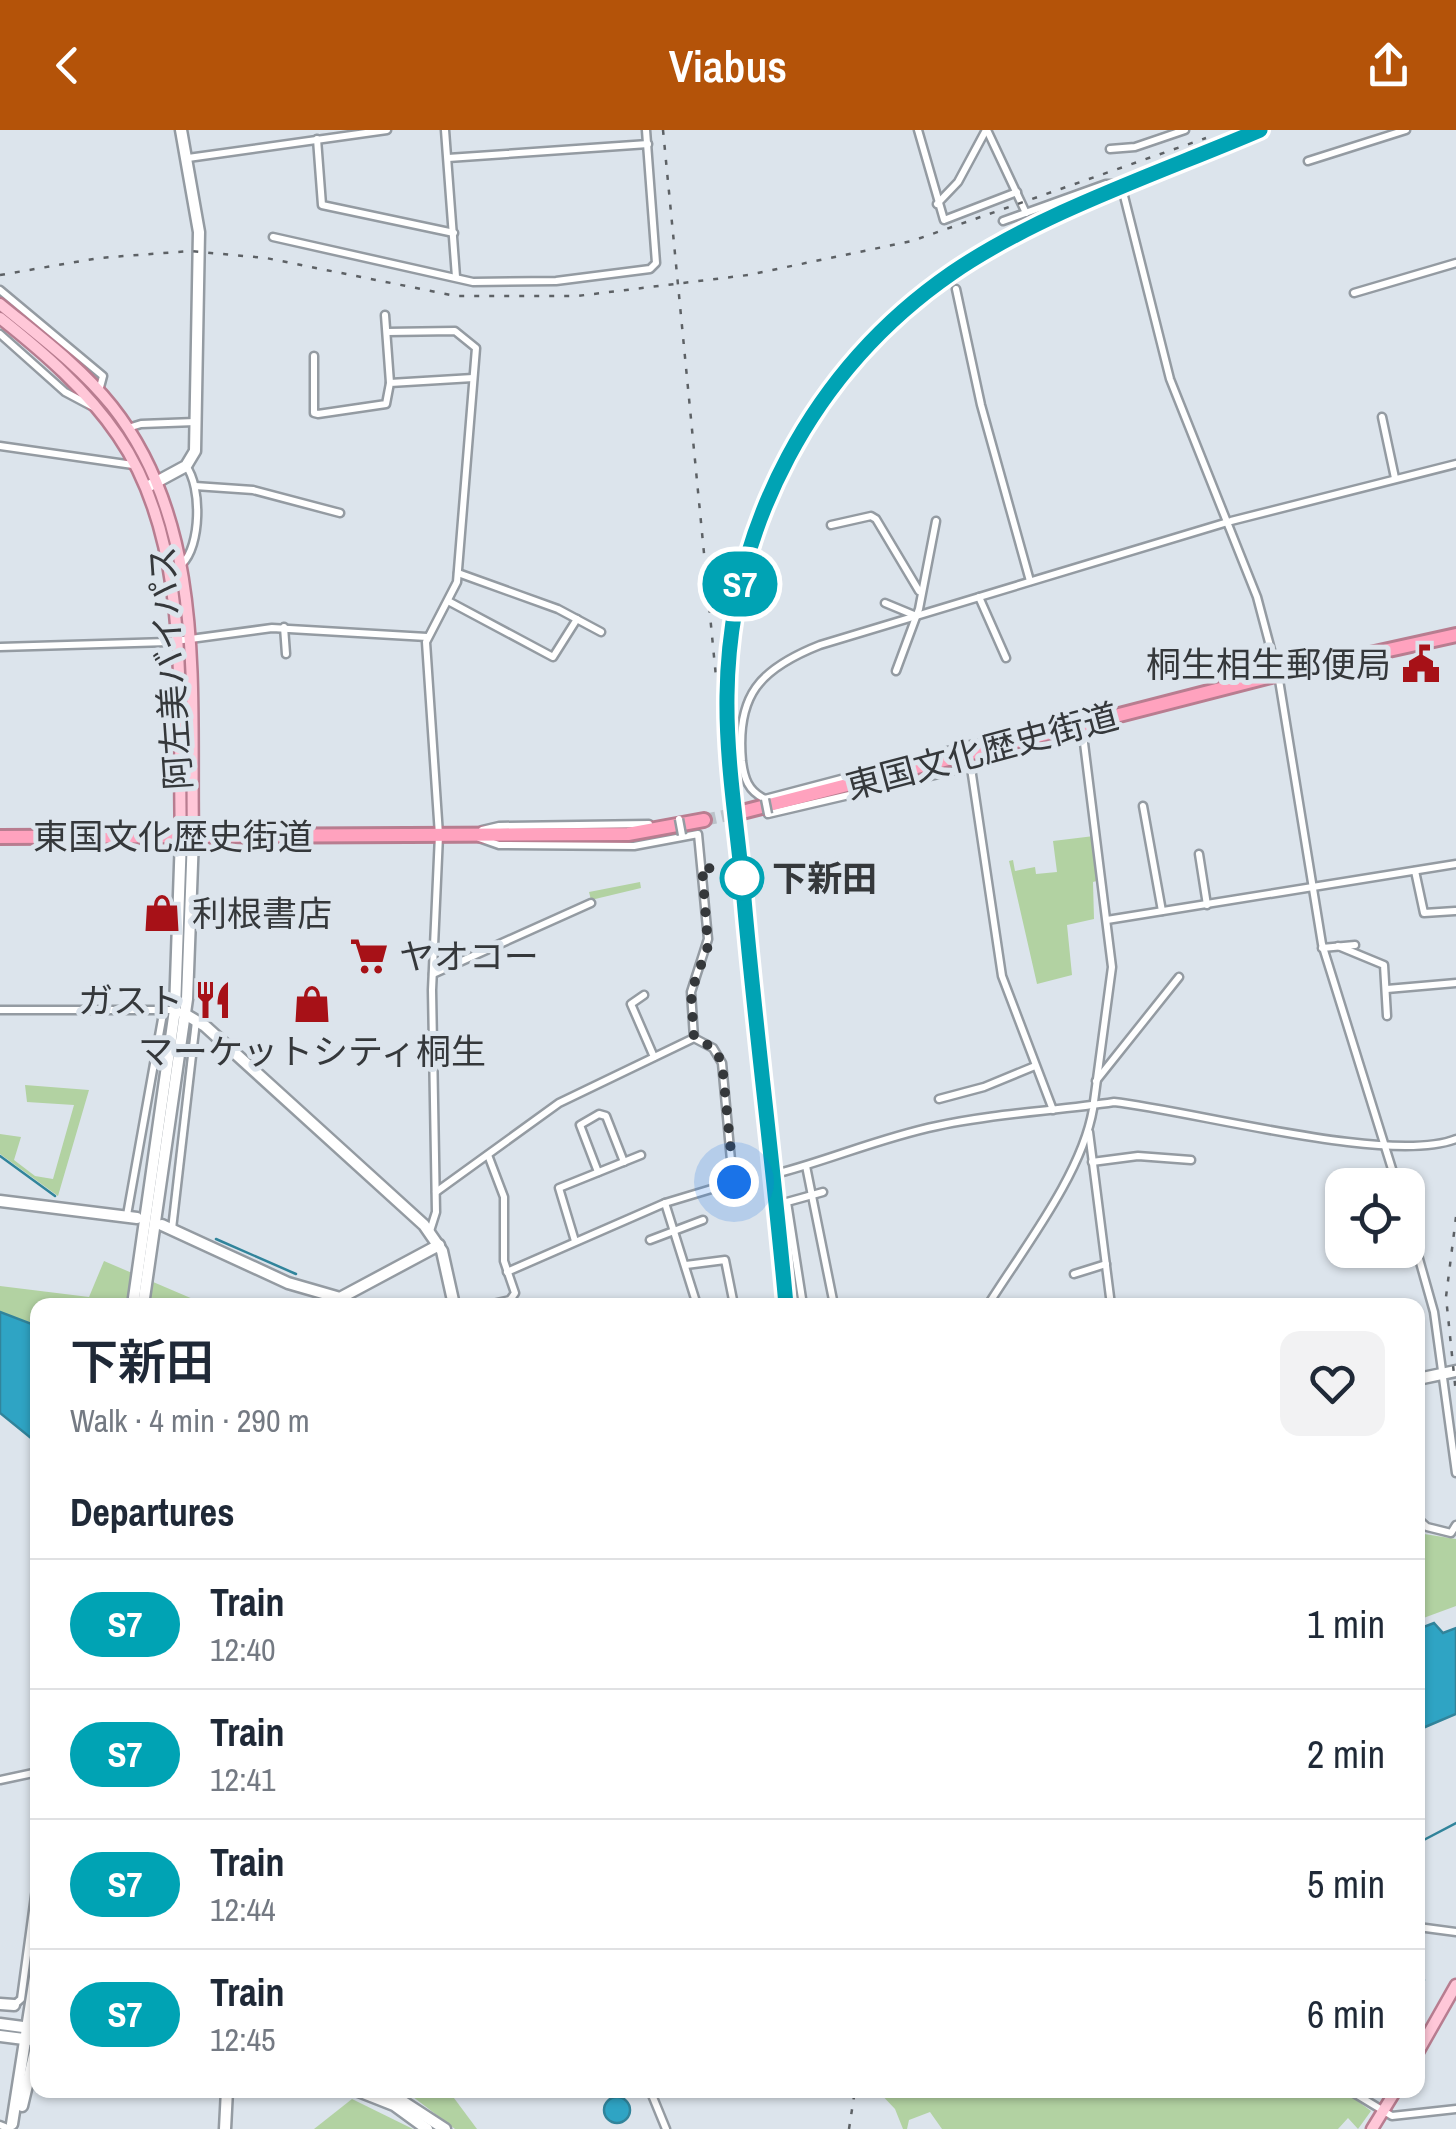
<!DOCTYPE html>
<meta charset="utf-8">
<style>
:root{--surface:#fff;--page:#f2f2f3;--text:#1f2937;--muted:#747a83;--line:#e0e1e3;--accent:#b45309}
body{margin:0;font-family:"Archivo Narrow","Noto Sans JP",sans-serif;background:var(--page);color:var(--text);height:100vh;display:flex;flex-direction:column;font-size:38px;white-space:nowrap}
*{box-sizing:border-box;margin:0}
p{font-size:32px;color:var(--muted)}
.icon{flex:none;width:55px;height:55px;fill:none;stroke:currentColor;stroke-width:2;stroke-linecap:round;stroke-linejoin:round}
.map{position:relative;flex:1;overflow:hidden}
.drawer{position:absolute;left:30px;top:1168px;width:1395px;height:800px;display:flex;flex-direction:column;background:var(--surface);border-radius:20px;box-shadow:0 2px 8px #0004}
.drawer>*{flex:none}
.badge{padding:0 20px;border-radius:32px;font-size:35px;line-height:65px}
.fabs{position:absolute;left:1325px;top:1038px;display:grid;gap:20px}
.fabs a{display:grid;place-items:center;width:100px;height:100px;border-radius:20px;background:var(--surface);box-shadow:0 2px 8px #0004;font-size:50px}
.you{position:absolute;width:50px;height:50px;margin:-25px;border:8px solid #fff;border-radius:50%;background:#1a73e8;box-shadow:0 0 0 15px #1a73e833}
.map>.badge{position:absolute;translate:-50% -50%;box-shadow:0 0 0 5px #fff}
h2{padding:0 40px;font-size:38px;line-height:90px}
.round{display:grid;place-items:center;flex:none;width:105px;height:105px;border-radius:20px;background:var(--page)}
.summary{display:flex;align-items:center;justify-content:space-between;height:170px;padding:0 40px}
h1{font-size:48px;font-weight:600;line-height:75px}
ul{padding:0;list-style:none}
li{display:flex;align-items:center;gap:30px;height:130px;padding:0 40px;border-top:2px solid var(--line)}
li div{flex:1}
li b{display:block;font-size:38px}
li em{font-style:normal}
li .badge{min-width:110px;font-weight:700;text-align:center}
header{display:flex;justify-content:space-between;align-items:center;height:130px;padding:0 40px;background:var(--accent);color:#fff;font-size:45px;font-weight:600}
.map>svg:first-child{display:block}
</style>
<header><svg class="icon" aria-label="back" viewBox="0 0 24 24"><path d="M15 5l-7 7 7 7"/></svg>Viabus<svg class="icon" aria-label="share" viewBox="0 0 24 24"><path d="M12 15V3M7 8l5-5 5 5M5 13v7h14v-7"/></svg></header>
<div class="map">
<svg width="1456" height="1999" viewBox="0 0 1456 1999">
<rect width="100%" height="100%" fill="#dce4ec"/>
<!-- green -->
<g fill="#b2d2a2">
<path d="M1094 706 1100 750 1093 752 1094 789 1067 795 1072 845 1037 854 1009 731 1013 730 1015 741 1035 737 1036 744 1057 742 1053 711Z"/>
<path d="M640 752 641 758 591 770 589 762Z"/>
<path d="M25 955 89 960 58 1066 0 1024V1004L21 1007 14 1030 35 1046 53 1049 74 975 27 972Z"/>
<path d="M104 1131 207 1175H38L37 1196 0 1182V1156L89 1167Z"/>
<path d="M1418 1403 1456 1409V1476L1418 1490Z"/>
<path d="M404 1960H448L477 1999H455Z"/>
<path d="M877 1960H1343L1371 1981 1358 1999 1348 1988 1338 1999H942L930 1982 909 1990 907 1999H903L895 1979Z"/>
<path d="M352 1969 413 1999H314Z"/>
</g>
<!-- water -->
<g fill="#2fa4c4" stroke="#31849b" stroke-width="2.5">
<path d="M0 1182 37 1196V1313L0 1283Z"/>
<path d="M1434 1493 1443 1503 1456 1498V1584L1418 1600V1499Z"/>
<circle cx="617" cy="1980" r="13"/>
</g>
<g fill="none" stroke-linecap="round" stroke-linejoin="round">
<!-- stream -->
<g stroke="#31849b" stroke-width="2.5">
<path d="M0 1026 55 1066"/>
<path d="M216 1109 296 1144"/>
<path d="M1418 1713 1456 1693"/>
<path d="M1418 1850H1424"/>
</g>
<!-- highway-tunnel -->
<path stroke="#bbc2c9" stroke-width="12" stroke-dasharray="12 6" stroke-linecap="butt" d="M704 690 742 682"/>
<!-- street casing -->
<g stroke="#949ba2" stroke-width="11">
<g id="street">
<path d="M445 0 456 147"/>
<path d="M918 0 944 90 1017 62"/>
<path d="M987 0 1026 83"/>
<path d="M317 9 322 75 454 103"/>
<path d="M1110 19 1135 17 1185 0"/>
<path d="M188 28 387 0"/>
<path d="M448 28 648 14"/>
<path d="M1308 31 1406 0"/>
<path d="M937 74 958 52 986 0"/>
<path d="M1003 91 1106 54H1116L1124 66 1170 249 1257 467 1279 550 1322 814 1397 1055"/>
<path d="M273 107 473 152 556 151 650 139 656 133 646 0"/>
<path d="M956 159 981 275 1030 451"/>
<path d="M0 160 103 246 99 261"/>
<path d="M1354 163 1456 133"/>
<path d="M385 185 390 253"/>
<path d="M387 202 455 201 476 218 457 452 426 512 439 705 432 860 436 1082 430 1101"/>
<path d="M0 204 65 262 97 279"/>
<path d="M314 226V283L318 284 386 274 390 253 473 248"/>
<path d="M1382 287 1395 348"/>
<path d="M128 298 141 294 195 292"/>
<path d="M0 316 133 335"/>
<path d="M195 356 253 360 340 383"/>
<path d="M831 395 871 386 876 389 919 461"/>
<path d="M182 434C201 416 202 357 186 336"/>
<path d="M458 443 558 479 601 502"/>
<path d="M979 467 1006 528"/>
<path d="M450 472 553 527 577 489"/>
<path d="M885 473 914 485"/>
<path d="M284 497 286 524"/>
<path d="M0 517 168 512 272 498 427 507"/>
<path d="M896 541 919 479 936 391"/>
<path d="M991 614H974L765 669C748 661 744 648 742 631 736 566 759 539 820 515L1231 391 1456 334"/>
<path d="M971 638 1002 846 1053 980"/>
<path d="M1143 676 1162 781"/>
<path d="M768 684 986 633 1005 616"/>
<path d="M482 700 499 696 649 694"/>
<path d="M479 708 499 715 634 716 698 704 708 809 691 862 694 908"/>
<path d="M1199 724 1207 775"/>
<path d="M1415 741 1424 783 1455 781"/>
<path d="M1107 790 1456 734"/>
<path d="M1338 816 1384 835 1387 886"/>
<path d="M1322 818 1355 815"/>
<path d="M433 844 591 773"/>
<path d="M1387 859 1456 853"/>
<path d="M644 865 631 874 654 927"/>
<path d="M0 880H175"/>
<path d="M1096 951 1179 847"/>
<path d="M939 969 984 957 1035 936"/>
<path d="M1089 1002 1111 1175"/>
<path d="M1092 1032 1138 1026 1191 1030"/>
<path d="M806 1036 834 1175"/>
<path d="M598 1042 580 995 599 984 606 986 624 1032"/>
<path d="M779 1043C832 1029 883 1007 937 996 995 983 1056 981 1114 972 1194 981 1390 1035 1456 1009"/>
<path d="M436 1062 559 973 694 908 713 918 722 933 733 1052"/>
<path d="M665 1073 697 1175"/>
<path d="M127 1085 164 878"/>
<path d="M1408 1090 1434 1182 1456 1343"/>
<path d="M172 1099 196 891"/>
<path d="M650 1110 703 1090"/>
<path d="M575 1111 559 1058 641 1025"/>
<path d="M686 1135 725 1130 734 1175"/>
<path d="M507 1142 665 1073 738 1051"/>
<path d="M1074 1144 1106 1134"/>
<path d="M488 1175 510 1170 515 1163 504 1131V1067L488 1025"/>
<path d="M803 1175 787 1072 823 1062"/>
<path d="M988 1175C1023 1119 1082 1044 1093 979L1112 837 1082 597"/>
<path d="M1418 1389 1427 1397 1451 1403 1456 1395"/>
<path d="M0 1650 38 1642"/>
<path d="M1418 1797 1456 1802"/>
<path d="M14 1875 21 1869 38 1744"/>
<path d="M650 1960 666 1999"/>
<path d="M1349 1960 1392 1986 1456 1979"/>
<path d="M0 1995 10 1999"/>
</g>
</g>
<!-- secondary casing -->
<g stroke="#949ba2" stroke-width="15">
<g id="secondary">
<path d="M149 356 186 336 195 321 199 102 181 0"/>
<path d="M183 883 205 896 424 1095 442 1121 454 1175"/>
<path d="M0 1071 137 1088"/>
<path d="M162 1095 288 1153 340 1168 439 1115"/>
<path d="M133 1175 175 880 181 707"/>
<path d="M143 1175 187 869 193 707"/>
<path d="M1418 1249 1456 1241"/>
<path d="M0 1874 14 1875"/>
<path d="M0 1894 38 1899"/>
<path d="M0 1906 32 1910"/>
<path d="M356 1960 394 1975 427 1999"/>
<path d="M385 1960 445 1999"/>
<path d="M22 1976 38 1909"/>
<path d="M12 1994 38 1828"/>
<path d="M225 1999 227 1960"/>
</g>
</g>
<!-- primary casing -->
<g stroke="#b87d90" stroke-width="15">
<g id="primary">
<path d="M0 174C39 206 80 236 112 276 208 397 190 562 193 707"/>
<path d="M0 188C44 223 86 259 118 306 194 416 177 579 181 707"/>
<path d="M1418 1922 1456 1855"/>
<path d="M1372 1999 1396 1960"/>
</g>
</g>
<!-- highway casing -->
<g stroke="#b87d90" stroke-width="18">
<g id="highway">
<path d="M742 682 1271 546 1456 505"/>
<path d="M0 707 628 704 704 690"/>
</g>
</g>
<!-- street -->
<use href="#street" stroke="#fff" stroke-width="6"/>
<!-- secondary -->
<use href="#secondary" stroke="#fff" stroke-width="10"/>
<!-- primary -->
<use href="#primary" stroke="#ffc7d8" stroke-width="10"/>
<!-- highway -->
<use href="#highway" stroke="#ffa2be" stroke-width="12"/>
<!-- rail -->
<g stroke="#5d6165" stroke-width="2.5" stroke-dasharray="5 10" stroke-linecap="butt">
<path d="M663 0 716 547"/>
<path d="M0 145 99 128 190 121 266 128 456 166H577L748 145 912 111 1206 8"/>
<path d="M1456 1087 1446 1167 1456 1264"/>
<path d="M786 1175C774 1037 756 900 743 762 738 697 726 631 727 566 729 397 813 239 952 143 1044 80 1158 44 1260 0"/>
<path d="M849 1999 855 1960"/>
</g>
<!-- street-bridge casing -->
<g stroke="#949ba2" stroke-width="11" stroke-linecap="butt">
<g id="street-bridge">
<path d="M765 669 768 684"/>
<path d="M679 689 682 705"/>
</g>
</g>
<!-- street-bridge -->
<use href="#street-bridge" stroke="#fff" stroke-width="6"/>
</g>
<g fill="none" stroke-linecap="round" stroke-linejoin="round">
<!-- line casing -->
<g stroke="#fff" stroke-width="22">
<path id="line" d="M786 1175C774 1040 756 905 744 769 738 702 726 634 727 566 729 397 813 239 952 143 1039 83 1162 42 1260 0"/>
</g>
<!-- line -->
<use href="#line" stroke="#00a3b4" stroke-width="15"/>
<!-- walk -->
<path stroke="#35383b" stroke-width="10" stroke-dasharray="0 18" d="M734 1052 722 933 714 918 694 908 691 862 708 816 702 736 742 748"/>
</g>
<!-- icons -->
<defs>
<g id="civic-bare" transform="scale(3)"><path d="M-.6-6.5H3V-4.5H.6V-3L4-1V1h2V6H-6V1h2V-1L-.6-3ZM-1.2 2.5V6h2.4V2.5Z" fill="#a71117" stroke="#dce4ec" stroke-width="2.5" paint-order="stroke"/></g>
<g id="shop-bare" transform="scale(3)"><path d="M-5-2.5h2.3a2.7 3.5 0 0 1 5.4 0H5L5.5 6h-11ZM-1.5-2.5h3a1.5 2.3 0 0 0-3 0Z" fill="#a71117" stroke="#dce4ec" stroke-width="2.5" paint-order="stroke"/></g>
<g id="supermarket-bare" transform="scale(3)"><path d="M-6-5.5h2.5l.6 2H6L4.5 2H-2.5L-4.4-4H-6ZM-1.5 3.2a1.3 1.3 0 1 0 .1 0ZM3 3.2a1.3 1.3 0 1 0 .1 0Z" fill="#a71117" stroke="#dce4ec" stroke-width="2.5" paint-order="stroke"/></g>
<g id="restaurant-bare" transform="scale(3)"><path d="M-5-6h1v4h1v-4h1v4h1v-4h1v5L-1.5 .5V6h-2V.5L-5-1ZM5-6V6H3V1.5H1.5Q1.5-4 5-6Z" fill="#a71117" stroke="#dce4ec" stroke-width="2.5" paint-order="stroke"/></g>
</defs>
<g fill-rule="evenodd">
<use href="#civic-bare" x="1421" y="534"/>
<use href="#shop-bare" x="162" y="783"/>
<use href="#supermarket-bare" x="369" y="826"/>
<use href="#restaurant-bare" x="213" y="870"/>
<use href="#shop-bare" x="312" y="874"/>
</g>
<!-- markers -->
<circle fill="#fff" stroke="#00a3b4" stroke-width="5" cx="742" cy="748" r="20"/>
<g text-anchor="middle" dominant-baseline="central" stroke-width="10" stroke-linejoin="round" paint-order="stroke">
<!-- poi labels -->
<g font-size="35" fill="#35383b" stroke="#dce4ec" text-anchor="end">
<text x="1391" y="534">桐生相生郵便局</text>
<text x="192" y="783" text-anchor="start">利根書店</text>
<text x="399" y="826" text-anchor="start">ヤオコー</text>
<text x="183" y="870">ガスト</text>
<text x="312" y="921" text-anchor="middle">マーケットシティ桐生</text>
</g>
<!-- street labels -->
<g font-size="35" fill="#35383b" stroke="#dce4ec">
<text transform="translate(170 538) rotate(-94)">阿左美バイパス</text>
<text transform="translate(982 621) rotate(-15)">東国文化歴史街道</text>
<text x="173" y="706">東国文化歴史街道</text>
</g>
<!-- stop labels -->
<g font-size="35" font-weight="bold" fill="#35383b" stroke="#dce4ec" text-anchor="start">
<text x="772" y="748">下新田</text>
</g>
</g>
</svg>
<div class="fabs">
<a><svg class="icon" aria-label="locate" viewBox="0 0 24 24"><circle cx="12" cy="12" r="6"/><path d="M12 2v4M12 18v4M2 12h4M18 12h4"/></svg></a>
</div>
<div class="you" style="left:734px;top:1052px"></div>
<b class="badge" style="left:740px;top:454px;background:#00a3b4;color:#fff">S7</b>
<section class="drawer">
<div class="summary"><div><h1>下新田</h1><p>Walk · 4 min · 290 m</p></div><a class="round"><svg class="icon" aria-label="heart" viewBox="0 0 24 24"><path d="M12 20l-8-8c-3-5 5-10 8-4 3-6 11-1 8 4z"/></svg></a></div>
<h2>Departures</h2>
<ul>
<li><span class="badge" style="background:#00a3b4;color:#fff">S7</span><div><b>Train</b><p>12:40</p></div><em>1 min</em></li>
<li><span class="badge" style="background:#00a3b4;color:#fff">S7</span><div><b>Train</b><p>12:41</p></div><em>2 min</em></li>
<li><span class="badge" style="background:#00a3b4;color:#fff">S7</span><div><b>Train</b><p>12:44</p></div><em>5 min</em></li>
<li><span class="badge" style="background:#00a3b4;color:#fff">S7</span><div><b>Train</b><p>12:45</p></div><em>6 min</em></li>
</ul>
</section>
</div>
